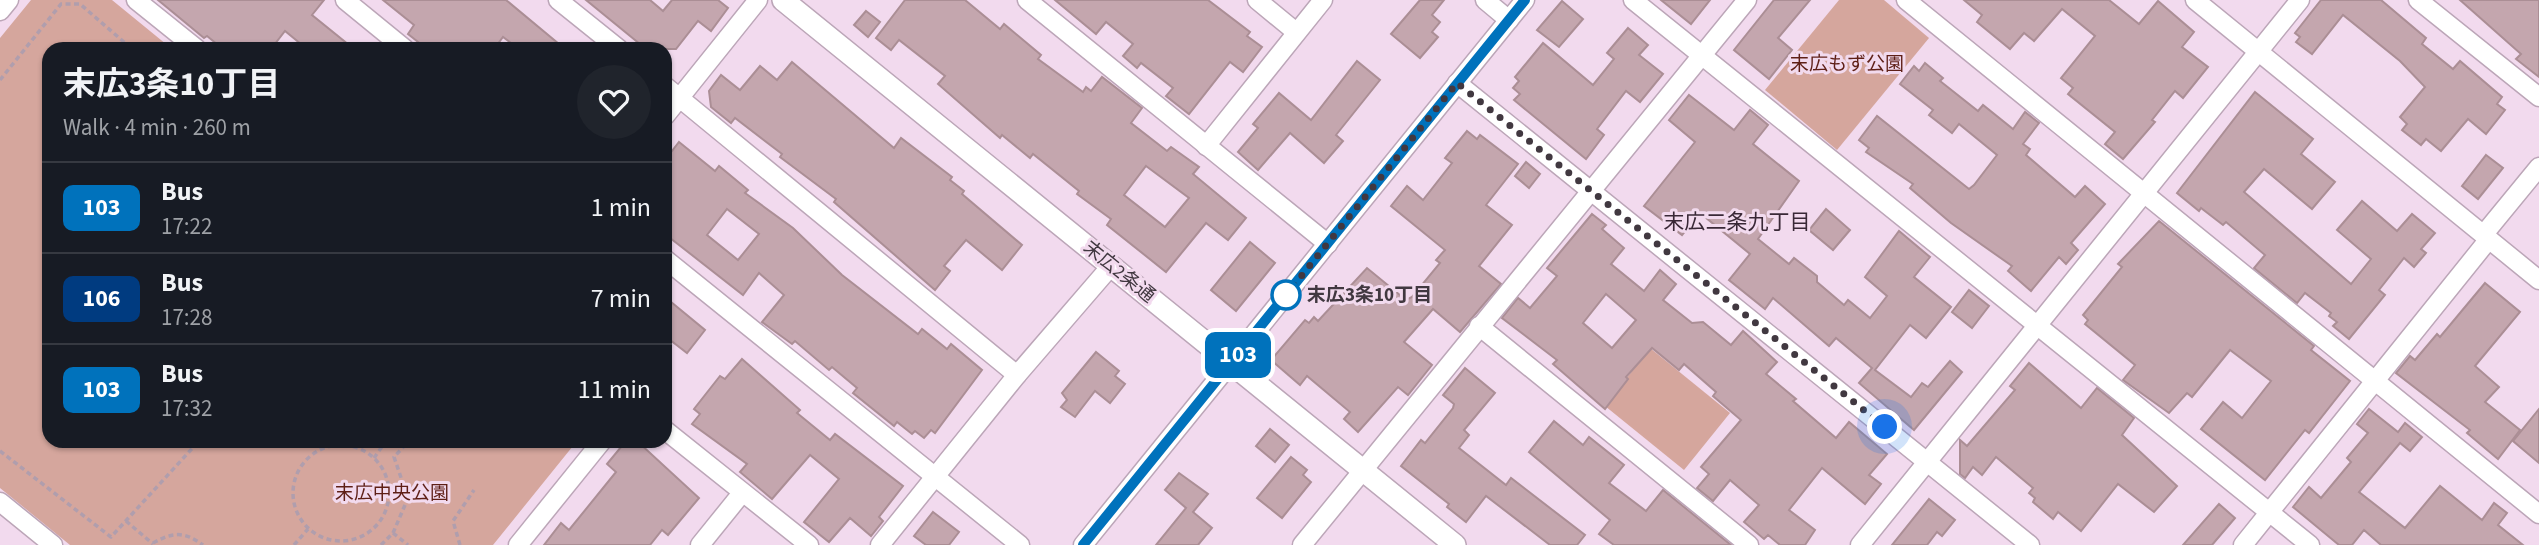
<!DOCTYPE html>
<meta charset="utf-8">
<style>
:root{--surface:#171b24;--page:#20242c;--text:#f1f3f6;--muted:#9ea1a6;--line:#363941}
body{margin:0;font-family:"Source Sans 3","Noto Sans JP",sans-serif;background:var(--page);color:var(--text);height:100vh;display:flex;flex-direction:column;font-size:26px;white-space:nowrap}
*{box-sizing:border-box;margin:0}
p{font-size:23px;color:var(--muted)}
.icon{flex:none;width:38px;height:38px;fill:none;stroke:currentColor;stroke-width:2;stroke-linecap:round;stroke-linejoin:round}
.map{position:relative;flex:1;overflow:hidden}
.drawer{position:absolute;left:42px;top:42px;width:630px;height:406px;display:flex;flex-direction:column;background:var(--surface);border-radius:21px;box-shadow:0 2px 5px #0004}
.drawer>*{flex:none}
.badge{padding:0 14px;border-radius:10px;font-size:24px;line-height:46px}
.you{position:absolute;width:35px;height:35px;margin:-18px;border:5px solid #fff;border-radius:50%;background:#1a73e8;box-shadow:0 0 0 10px #1a73e833}
.map>.badge{position:absolute;translate:-50% -50%;box-shadow:0 0 0 4px #fff}
.round{display:grid;place-items:center;flex:none;width:74px;height:74px;border-radius:37px;background:var(--page)}
.head{display:flex;align-items:center;justify-content:space-between;height:119px;padding:0 21px}
h1{font-size:33px;font-weight:700;line-height:52px}
ul{padding:0;list-style:none}
li{display:flex;align-items:center;gap:21px;height:91px;padding:0 21px;border-top:2px solid var(--line)}
li div{flex:1}
li b{display:block;font-size:26px}
li em{font-style:normal}
li .badge{min-width:77px;font-weight:700;text-align:center}
.map>svg:first-child{display:block}
</style>
<div class="map">
<svg width="2539" height="545" viewBox="0 0 2539 545">
<rect width="100%" height="100%" fill="#f2daee"/>
<!-- green -->
<g fill="#d5a69d">
<path d="M31 0H112L172 49H49V441H577L493 545H70L0 488V38Z"/>
<path d="M1839 0H1884L1929 38 1837 150 1765 90Z"/>
<path d="M1650 348 1730 413 1684 470 1605 406Z"/>
</g>
<!-- building -->
<g fill="#c4a6ae" stroke="#ab8e95" stroke-width="2" fill-rule="evenodd">
<path d="M158 0H324L312 15 354 49H307L285 31 271 49H223L207 36 204 38Z"/>
<path d="M383 0H506L565 49H519L503 37 494 49H427L408 34 414 25Z"/>
<path d="M586 0H650L663 11 672 0H718L728 8 711 31 698 21 676 49H646Z"/>
<path d="M905 0H965L1000 29 1004 24 1041 55 1038 59 1083 92 1086 87 1091 91 1102 77 1142 108 1131 123 1167 151 1171 147 1199 167 1193 174 1246 218 1228 240 1206 223 1166 272 1107 225 1111 219 1077 194 1079 191 1033 154 1030 158 1002 135 1000 138 938 84 945 76 899 40 891 50 876 38ZM1146 166 1189 198 1165 227 1124 195Z"/>
<path d="M1055 0H1208L1250 32 1247 36 1262 47 1243 72 1230 62 1189 114 1166 96 1173 88 1141 63 1137 68 1123 56 1133 44 1106 22 1096 34Z"/>
<path d="M1420 0H1444L1432 15 1440 22 1432 32 1438 37 1420 58 1391 34Z"/>
<path d="M1661 0H1710L1691 24Z"/>
<path d="M1774 0H1810L1778 38 1792 50 1769 79 1734 50Z"/>
<path d="M1964 0H2109L2139 24 2158 1 2194 32 2182 47 2208 67 2183 98 2175 91 2152 120 2155 122 2123 159 2105 144 2115 132 2068 94 2073 88 2061 78 2095 36 2062 9 2034 41 2024 33 2010 49 1977 22 1982 15Z"/>
<path d="M2321 0H2381L2426 38 2422 44 2453 69 2460 61 2502 97 2497 104 2505 110 2486 134 2468 119 2441 151 2426 139 2421 145 2402 130 2407 124 2400 117 2425 87 2400 61 2343 15 2312 54 2296 42 2300 37 2295 33Z"/>
<path d="M2460 0H2539V77L2516 59 2521 54Z"/>
<path d="M1562 1 1583 19 1559 47 1537 30Z"/>
<path d="M866 11 880 22 868 37 854 25Z"/>
<path d="M1628 28 1648 45 1639 55 1663 74 1640 102 1626 91 1597 129 1604 135 1586 159 1514 100 1520 94 1513 88 1519 81 1515 77 1543 43 1593 85 1614 59 1607 53Z"/>
<path d="M1357 61 1380 80 1336 135 1343 141 1324 163 1290 133 1258 170 1238 152 1258 128 1253 124 1279 93 1311 120Z"/>
<path d="M792 62 894 148 901 138 952 177 950 180 964 191 962 194 1022 245 1002 270 966 240 944 266 950 271 935 290 834 202 836 199 780 157 782 154 735 118 731 123 711 107 709 91 721 75 740 90 760 66 777 80Z"/>
<path d="M1925 63 1943 78 1940 81 1978 111 1983 105 2013 129 2025 112 2039 123 2023 144 2030 149 2026 155 2075 197 2085 186 2105 204 2071 243 2078 250 2066 264 2059 257 2031 291 2008 271 2012 266 1951 223 1910 188 1913 184 1866 152 1869 148 1859 140 1877 116 1969 189 1974 185 1997 155 1959 124 1952 133 1929 115 1933 110 1900 84 1914 66 1919 71Z"/>
<path d="M2255 92 2313 139 2301 154 2335 182 2312 209 2264 169 2244 192 2351 284 2371 259 2337 230 2362 201 2397 231 2412 214 2435 233 2421 249 2426 253 2414 267 2404 258 2379 290 2385 295 2349 339 2333 326 2337 322 2329 316 2331 313 2305 293 2297 303 2254 268 2265 255 2226 222 2223 225 2201 208 2199 211 2177 193Z"/>
<path d="M1689 95 1734 130 1750 110 1768 125 1753 144 1799 181 1758 239 1789 264 1794 258 1817 276V282L1844 305 1848 300 1870 318 1887 296 1865 277 1899 231 1930 257 1914 277 1951 307 1926 338 1910 325 1875 370 1911 397 1922 383 1928 387 1950 361 1962 372 1914 430 1859 383 1872 368 1836 338 1829 346 1773 298 1765 309 1729 280 1750 254 1700 213 1682 235 1644 206 1695 142 1669 120Z"/>
<path d="M1467 131 1477 139 1480 135 1518 164 1486 205 1512 225 1479 266 1501 284 1460 332 1433 309 1404 342 1432 365 1408 395 1398 387 1358 432 1344 419 1350 412 1307 376 1300 385 1271 360 1305 320 1309 323 1314 317 1318 321 1367 268 1406 300 1412 297 1440 263 1436 260 1445 250 1391 206 1407 186 1423 200 1452 163 1445 158Z"/>
<path d="M679 142 715 171 719 166 748 190 745 193 793 228 842 275 918 334 922 329 947 349 951 344 982 370 935 433 931 430 924 438 915 431 912 434 897 422 894 426 853 393 857 388 832 367 829 370 795 341 792 344 762 322 784 295 759 273 743 295 665 234V160ZM727 209 759 234 738 260 707 235Z"/>
<path d="M2486 155 2503 168 2478 199 2462 186Z"/>
<path d="M1526 162 1540 174 1529 188 1515 176Z"/>
<path d="M1826 209 1850 230 1833 250 1809 230Z"/>
<path d="M1592 214 1606 225 1602 229 1624 248 1611 264 1644 291 1660 270 1676 284 1663 300 1692 323 1703 322 1731 345 1743 331 1777 362 1766 374 1796 399 1793 401 1836 438 1849 422 1887 454 1869 475 1881 484 1865 504 1822 468 1789 510 1815 530 1805 545H1780L1768 535 1764 539 1744 522 1759 505 1730 480 1713 501 1697 488 1709 474 1701 467 1741 420 1713 396 1716 392 1684 364 1679 370 1652 348 1626 377 1628 379 1605 409 1553 364 1557 360 1502 318 1518 298 1530 308 1557 276 1547 268ZM1606 294 1636 320 1612 348 1583 323Z"/>
<path d="M2159 221 2314 346 2311 350 2350 381 2309 433 2305 430 2265 480 2201 429 2223 402 2242 418 2271 381 2230 350 2192 397 2187 393 2169 413 2123 380 2135 365 2085 324 2088 320 2083 315 2122 267 2118 264Z"/>
<path d="M1250 242 1275 263 1236 311 1211 290Z"/>
<path d="M2485 283 2520 312 2475 366 2499 387 2485 402 2520 430 2498 459 2467 433 2470 430 2396 373 2410 356 2415 360 2437 334 2440 337Z"/>
<path d="M1969 290 1989 306 1972 328 1952 312Z"/>
<path d="M665 297 705 330 687 353 665 336Z"/>
<path d="M1096 352 1119 371 1115 376 1125 384 1110 403 1095 391 1075 417 1061 407 1067 400 1062 393Z"/>
<path d="M742 359 800 410 797 413 830 440 835 434 903 486 879 517 883 521 871 536 850 518 829 542 804 522 839 479 810 455 772 499 740 472 747 464 692 424 700 414 694 409 720 376 725 379Z"/>
<path d="M2029 363 2081 408 2097 388 2134 418 2122 435 2177 486 2154 512 2118 484 2081 531 2058 512 2053 519 2033 502 2035 498 2029 493 2033 488 1996 457 1982 475 1973 467 1965 478 1960 474V440L1967 446 2015 390 2010 386Z"/>
<path d="M1465 368 1495 393 1464 430 1469 435 1459 448 1506 485 1511 478 1585 535 1577 545H1550L1486 496 1466 522 1447 507 1449 504 1401 466 1421 440 1425 443 1453 408 1454 404 1443 395Z"/>
<path d="M2369 409 2398 432 2405 423 2422 437 2410 451 2400 443 2359 492 2405 528 2440 486 2482 520 2494 503 2507 513 2498 525 2523 545H2381L2364 530 2352 545H2339L2293 507 2309 487 2321 498 2351 462 2347 458 2368 433 2357 424Z"/>
<path d="M2539 409V463L2513 441Z"/>
<path d="M1554 421 1583 445 1589 437 1624 465 1609 483 1646 511 1663 490 1731 545H1614L1599 534 1610 520 1529 452Z"/>
<path d="M1270 429 1289 445 1275 462 1256 446Z"/>
<path d="M626 441H637L699 498 668 535 662 530 650 545H544L561 523 569 530 616 472 607 464Z"/>
<path d="M1291 457 1307 470 1303 475 1311 482 1282 518 1257 498Z"/>
<path d="M1179 473 1208 494 1193 512 1212 528 1198 545H1156L1186 508 1165 490Z"/>
<path d="M1929 499 1955 520 1942 536 1937 532 1927 545H1892Z"/>
<path d="M2219 504 2235 518 2212 545H2183Z"/>
<path d="M933 512 959 532 949 545H926L914 536Z"/>
</g>
<g fill="none" stroke-linecap="round" stroke-linejoin="round">
<!-- minor casing -->
<g stroke="#bca6b8" stroke-width="21">
<g id="minor">
<path d="M136 0 197 49"/>
<path d="M345 0 405 49"/>
<path d="M558 0 619 49"/>
<path d="M1027 0 1328 244"/>
<path d="M1257 0 1296 32"/>
<path d="M1485 0 1509 20"/>
<path d="M1633 0 2310 545"/>
<path d="M1906 0 2539 514"/>
<path d="M2195 0 2539 280"/>
<path d="M2418 0 2539 97"/>
<path d="M0 11 9 0"/>
<path d="M1457 83 2030 545"/>
<path d="M665 86 1017 375"/>
<path d="M665 116 758 0"/>
<path d="M1206 146 1323 0"/>
<path d="M2484 234 2539 167"/>
<path d="M665 259 1020 545"/>
<path d="M1479 326 1749 545"/>
<path d="M665 430 809 545"/>
<path d="M0 502 53 545"/>
<path d="M518 545 602 441"/>
<path d="M700 545 742 493"/>
<path d="M880 545 1017 375 1111 266"/>
<path d="M1083 545 1525 0"/>
<path d="M1302 545 1747 0"/>
<path d="M1860 545 2300 0"/>
<path d="M2243 545 2489 239"/>
</g>
</g>
<!-- tertiary casing -->
<g stroke="#bca6b8" stroke-width="24">
<path id="tertiary" d="M783 0 1455 545"/>
</g>
<!-- path -->
<g stroke="#b09ead" stroke-width="3.5" stroke-dasharray="5 3.5" stroke-linecap="butt">
<path d="M0 80 61 4H80L132 49"/>
<circle cx="341" cy="493" r="48"/>
<path d="M0 451 111 537 199 441"/>
<path d="M374 458 386 441"/>
<path d="M126 521 153 544"/>
<path d="M393 533 408 545"/>
<path d="M153 543C173 532 184 531 203 545"/>
<path d="M294 545 308 529"/>
<path d="M381 545 393 533 408 498 394 457 409 441"/>
<path d="M460 545 453 521 474 490"/>
</g>
<!-- minor -->
<use href="#minor" stroke="#fff" stroke-width="18"/>
<!-- tertiary -->
<use href="#tertiary" stroke="#fff" stroke-width="21"/>
</g>
<g fill="none" stroke-linecap="round" stroke-linejoin="round">
<!-- line casing -->
<g stroke="#fff" stroke-width="16">
<path id="line" d="M1083 545 1525 0"/>
</g>
<!-- line -->
<use href="#line" stroke="#0072bc" stroke-width="10"/>
<!-- walk -->
<path stroke="#413840" stroke-width="7" stroke-dasharray="0 12.6" d="M1286 295 1457 83 1885 427"/>
</g>
<!-- markers -->
<circle fill="#fff" stroke="#0072bc" stroke-width="3.5" cx="1286" cy="295" r="14"/>
<g text-anchor="middle" dominant-baseline="central" stroke-width="6" stroke-linejoin="round" paint-order="stroke">
<!-- park labels -->
<g font-size="19" fill="#5e1f16" stroke="#f2daee">
<text x="1847" y="64">末広もず公園</text>
<text x="392" y="493">末広中央公園</text>
</g>
<!-- street labels -->
<g font-size="19" fill="#413840" stroke="#f2daee">
<text transform="translate(1119 272) rotate(39)">末広2条通</text>
</g>
<!-- stop labels -->
<g font-size="19" font-weight="bold" fill="#413840" stroke="#f2daee" text-anchor="start">
<text x="1307" y="295">末広3条10丁目</text>
</g>
<!-- neighbourhood labels -->
<g font-size="21" fill="#392836" stroke="#f2daee">
<text x="1737" y="222">末広二条九丁目</text>
</g>
</g>
</svg>
<div class="you" style="left:1885px;top:427px"></div>
<b class="badge" style="left:1238px;top:355px;background:#0072bc;color:#fff">103</b>
<section class="drawer">
<div class="head"><div><h1>末広3条10丁目</h1><p>Walk · 4 min · 260 m</p></div><a class="round"><svg class="icon" aria-label="heart" viewBox="0 0 24 24"><path d="M12 20l-8-8c-3-5 5-10 8-4 3-6 11-1 8 4z"/></svg></a></div>
<ul>
<li><span class="badge" style="background:#0072bc;color:#fff">103</span><div><b>Bus</b><p>17:22</p></div><em>1 min</em></li>
<li><span class="badge" style="background:#003b80;color:#fff">106</span><div><b>Bus</b><p>17:28</p></div><em>7 min</em></li>
<li><span class="badge" style="background:#0072bc;color:#fff">103</span><div><b>Bus</b><p>17:32</p></div><em>11 min</em></li>
</ul>
</section>
</div>
